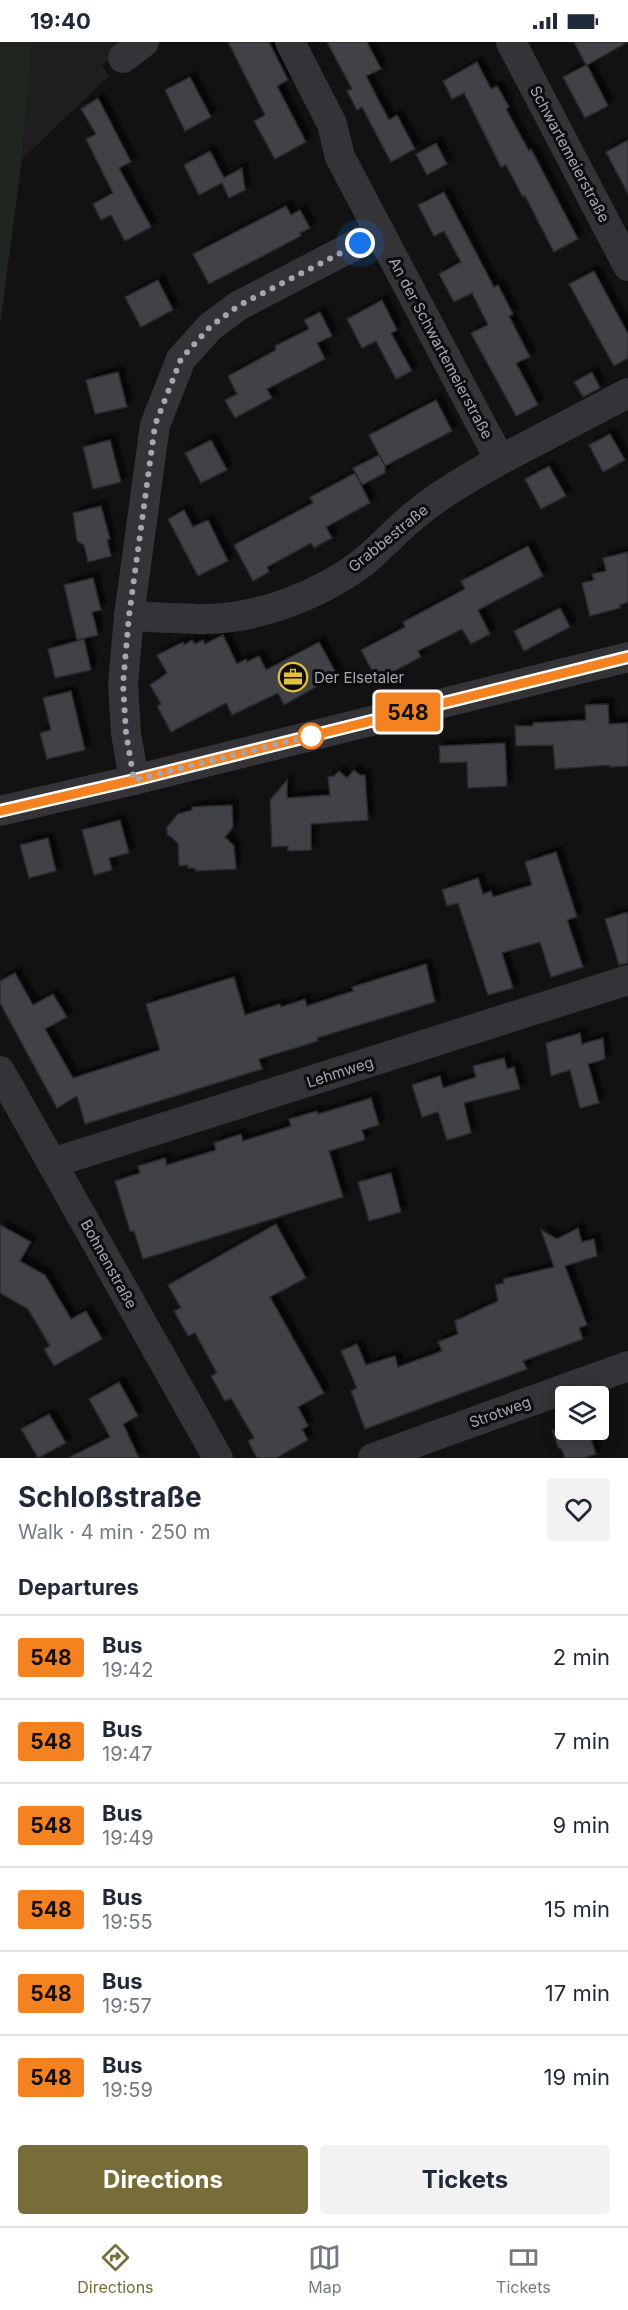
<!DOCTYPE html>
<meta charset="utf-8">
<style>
:root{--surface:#fff;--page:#f2f2f3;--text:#1f2937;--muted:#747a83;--line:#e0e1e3;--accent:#776d39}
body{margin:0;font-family:Inter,sans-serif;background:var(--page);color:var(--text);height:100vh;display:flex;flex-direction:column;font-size:22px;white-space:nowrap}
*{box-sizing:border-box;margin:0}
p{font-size:20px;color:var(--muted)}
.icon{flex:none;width:33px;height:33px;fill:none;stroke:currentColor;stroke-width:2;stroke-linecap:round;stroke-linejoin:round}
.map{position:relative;height:1416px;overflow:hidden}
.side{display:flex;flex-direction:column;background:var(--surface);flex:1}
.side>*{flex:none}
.badge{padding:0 12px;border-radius:4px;font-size:21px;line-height:39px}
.buttons{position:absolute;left:555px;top:1344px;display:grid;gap:12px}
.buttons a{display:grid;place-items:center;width:54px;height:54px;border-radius:6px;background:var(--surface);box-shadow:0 3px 15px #0003;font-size:30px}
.you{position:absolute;width:30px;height:30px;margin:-15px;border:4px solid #fff;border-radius:50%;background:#1a73e8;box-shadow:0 0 0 9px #1a73e833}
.map>.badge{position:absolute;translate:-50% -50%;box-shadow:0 0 0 3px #fff}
h2{padding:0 18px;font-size:22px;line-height:54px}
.round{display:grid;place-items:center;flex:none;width:63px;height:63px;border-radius:6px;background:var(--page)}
.overview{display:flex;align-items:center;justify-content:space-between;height:102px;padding:0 18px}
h1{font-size:28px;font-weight:700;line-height:45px}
.button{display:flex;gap:12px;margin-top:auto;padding:12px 18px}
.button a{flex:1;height:69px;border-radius:6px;background:var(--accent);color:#fff;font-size:24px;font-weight:700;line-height:69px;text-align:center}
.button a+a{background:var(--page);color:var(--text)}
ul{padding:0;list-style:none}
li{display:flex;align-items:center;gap:18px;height:84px;padding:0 18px;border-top:2px solid var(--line)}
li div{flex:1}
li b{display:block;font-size:22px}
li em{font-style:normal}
li .badge{min-width:66px;font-weight:700;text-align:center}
.status{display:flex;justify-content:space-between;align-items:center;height:42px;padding:0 30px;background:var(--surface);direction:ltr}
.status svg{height:16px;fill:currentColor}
.tab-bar{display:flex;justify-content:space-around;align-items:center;height:84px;border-top:2px solid var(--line);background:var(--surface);font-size:16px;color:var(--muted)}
.tab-bar a{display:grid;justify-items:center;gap:3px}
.tab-bar .current{color:var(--accent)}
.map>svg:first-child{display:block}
</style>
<div class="status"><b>19:40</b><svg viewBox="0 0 49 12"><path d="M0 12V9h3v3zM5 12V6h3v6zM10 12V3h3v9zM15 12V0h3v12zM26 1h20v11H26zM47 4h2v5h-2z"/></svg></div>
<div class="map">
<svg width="628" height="1416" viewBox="0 0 628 1416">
<defs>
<filter id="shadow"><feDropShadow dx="5.5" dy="-5.5" stdDeviation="1.5" flood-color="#0009"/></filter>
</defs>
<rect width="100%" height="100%" fill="#121213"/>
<!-- built -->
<path fill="#1e1e20" d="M32 0H131L102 23 109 34 22 117Z"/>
<!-- green -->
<path fill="#1f2620" d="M0 0H32L22 117 0 283Z"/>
<!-- building -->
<g fill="#414246" stroke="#2c2c2f" stroke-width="1.5" filter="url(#shadow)">
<path d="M228 0H269L288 38 277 44 306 100 275 117 254 79 265 73Z"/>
<path d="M327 0H367L381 27 366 34 389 78 397 73 415 107 391 120 362 65 357 68 347 49 352 47Z"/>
<path d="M574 0H628L587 23 608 64 585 76 563 35 586 23Z"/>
<path d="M477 20 491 47 497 44 509 65 506 67 529 109 531 107 578 197 554 210 525 154 523 155 506 123 501 125 464 51 452 57 443 39Z"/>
<path d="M190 35 211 75 185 89 165 48Z"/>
<path d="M98 56 131 120 119 126 151 185 125 199 111 173 101 178 93 162 113 151 86 97 96 92 81 67Z"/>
<path d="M628 98V152L606 110Z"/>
<path d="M436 101 447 122 427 133 416 112Z"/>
<path d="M210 109 224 136 242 126 245 148 229 156 222 141 199 153 184 123Z"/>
<path d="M444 150 494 245 498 243 513 272 509 274 530 315 516 321 538 363 516 374 471 291 488 283 472 251 454 260 439 232 461 220 444 189 434 194 418 163Z"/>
<path d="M286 164 291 173 300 168 310 186 300 191 301 194 209 242 193 212Z"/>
<path d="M594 229 628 292V316L614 324 569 242Z"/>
<path d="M158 238 173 268 141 285 125 255Z"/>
<path d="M382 258 397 288 391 291 412 329 396 337 376 299 362 306 347 277Z"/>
<path d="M320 270 332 294 317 301 325 317 267 347 272 356 235 376 225 358 237 352 228 334 276 308 275 304 309 287 304 278Z"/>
<path d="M118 330 127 365 95 372 86 338Z"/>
<path d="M592 330 600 346 583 355 574 340Z"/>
<path d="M436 358 452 389 385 424 369 393Z"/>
<path d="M610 392 625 418 603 430 589 403Z"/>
<path d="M110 398 121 440 93 447 83 405Z"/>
<path d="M211 398 227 428 201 441 185 411Z"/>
<path d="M379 413 385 424V431L362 443 353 426Z"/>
<path d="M549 424 566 454 541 467 525 437Z"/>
<path d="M355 431 370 461 326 485 332 496 314 506 311 501 267 525 269 530 253 539 234 503 313 461 310 455Z"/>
<path d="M101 464 110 497 107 498 111 514 88 520 84 503 77 499 73 471Z"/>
<path d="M184 468 193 485 208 478 228 519 198 534 168 477Z"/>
<path d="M528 504 543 534 478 568 490 592 471 602 462 587 418 609 421 615 377 638 361 608 405 585 403 580 465 547 461 539Z"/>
<path d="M628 510V560L620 563V566L590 574 582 541 594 538 592 532 606 529 603 516Z"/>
<path d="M93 536 101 568 92 570 98 593 77 598 64 543Z"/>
<path d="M560 566 570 585 524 609 514 589Z"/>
<path d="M223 593 237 622 246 617 247 620 259 614 266 628 319 600 337 633 284 663 278 651 232 673 226 661 171 690 157 664 161 662 150 643 167 631 157 613 183 600 184 603 192 598 195 602 203 598 205 602Z"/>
<path d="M84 597 91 628 55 636 48 607Z"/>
<path d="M71 649 85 708 47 717 40 691 51 688 43 656Z"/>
<path d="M608 662 609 682 628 681V724L610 725V723L555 727 553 703 516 704 515 684H533V681L586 678 585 663Z"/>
<path d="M505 701 507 744 468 746 467 720 440 721 439 704Z"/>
<path d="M354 728 360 733H365L368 778 311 782V808L288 809V804L272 805 270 758 287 738V756L330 753 328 735 334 734 339 729 347 736Z"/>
<path d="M232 763 233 785 225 795 234 804 236 827 196 829 195 826H188V823L179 824 178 801 167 792V785L178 772 192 768V765Z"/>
<path d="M120 778 129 811 109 816 112 828 94 833 82 788Z"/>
<path d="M48 796 56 829 29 836 20 803Z"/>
<path d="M556 810 577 875 567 878 583 925 551 935 540 900 502 911 513 946 488 953 458 861 447 864 442 848 478 836 483 852 491 849 493 855 532 843 525 820Z"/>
<path d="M628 870V921L619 923 605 877Z"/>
<path d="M426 922 435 960 317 996 318 999 259 1017 262 1027 85 1082 77 1054 57 1066 0 961V939L15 931 33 963 53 952 67 975 45 987 73 1036 160 1008 146 962 234 935 245 973 280 962 281 965 305 957 307 964 353 949 352 945Z"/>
<path d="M580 991 582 1002 603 996 605 1017 588 1022 599 1061 580 1066 570 1028 551 1034 546 1001Z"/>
<path d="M504 1016 507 1027 514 1025 520 1047 464 1061 471 1091 447 1098 438 1070 422 1075 412 1043 440 1034 443 1046 476 1035 473 1024Z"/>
<path d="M371 1056 379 1083 362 1088 365 1098 329 1109 343 1155 143 1217 134 1189H130L115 1139 140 1131 138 1124 165 1116 167 1123 216 1108 214 1101 241 1092 243 1099 291 1084 289 1077 317 1069 318 1072Z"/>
<path d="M391 1131 401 1170 369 1179 358 1140Z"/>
<path d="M276 1182 306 1236 270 1255 324 1351 298 1365 308 1384 302 1387 308 1398 276 1416H257L248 1399 254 1396 231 1356 225 1359 211 1334 217 1331 195 1291 188 1294 174 1269 181 1266 168 1243Z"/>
<path d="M0 1183 31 1200 20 1219 45 1233 71 1277 86 1269 102 1297 54 1324 44 1307 50 1304 28 1267 0 1251Z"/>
<path d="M578 1186 582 1200 594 1197 597 1214 565 1224 587 1283 579 1286 583 1297 523 1319 527 1327 365 1387 351 1349 357 1346 341 1309 357 1302 366 1323 395 1314 398 1325 442 1309 438 1300 458 1292 455 1279 498 1259 495 1243 504 1241 503 1237 554 1225 541 1188 557 1197Z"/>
<path d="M119 1340 138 1374 123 1382 139 1416H68L110 1395 89 1357Z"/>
<path d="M49 1372 66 1401 38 1416 21 1387Z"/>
<path d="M552 1388H588L596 1412 584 1416H565L562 1408 558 1405Z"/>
</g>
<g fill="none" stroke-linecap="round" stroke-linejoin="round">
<!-- minor -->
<g stroke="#333338" stroke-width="30">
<path d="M290 0 332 82 340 115 500 418 628 351"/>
<path d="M511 0 628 224"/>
<path d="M123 16 144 0"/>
<path d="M129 574C155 575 181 577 207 577 260 576 319 553 361 522 380 507 396 488 415 473 441 451 471 435 500 418"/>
<path d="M134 738 126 691 123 642 129 574 155 383 181 317 210 285 238 264 380 190"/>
<path d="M0 769 134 738 628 615"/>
<path d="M0 1029 218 1416"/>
<path d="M52 1121 628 938"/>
<path d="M373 1416 628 1324"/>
</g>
</g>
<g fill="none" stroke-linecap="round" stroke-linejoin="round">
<!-- line casing -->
<g stroke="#fff" stroke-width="14">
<path id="line" d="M0 769 134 738 628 615"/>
</g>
<!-- line -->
<use href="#line" stroke="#f58220" stroke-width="9"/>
<!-- walk -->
<path stroke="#a4a7b3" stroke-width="6" stroke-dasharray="0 10.8" d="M311 694 314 693 134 738 126 691 123 642 129 574 155 383 181 317 210 285 238 264 360 201"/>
</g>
<!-- icons -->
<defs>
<g id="office-ring" transform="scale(1.5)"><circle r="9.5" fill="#0d0d0e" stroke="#e2c03b" stroke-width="1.5"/><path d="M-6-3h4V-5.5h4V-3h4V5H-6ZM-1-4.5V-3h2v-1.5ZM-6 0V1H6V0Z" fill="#e2c03b"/></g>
</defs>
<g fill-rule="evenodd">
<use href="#office-ring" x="293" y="635"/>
</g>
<!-- markers -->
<circle fill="#fff" stroke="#f58220" stroke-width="3" cx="311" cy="694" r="12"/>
<g text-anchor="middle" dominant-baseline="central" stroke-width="6" stroke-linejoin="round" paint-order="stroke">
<!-- street labels -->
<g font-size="15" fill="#a4a7b3" stroke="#0d0d0e">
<text transform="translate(570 112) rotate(62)">Schwartemeierstraße</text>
<text transform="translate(441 306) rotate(62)">An der Schwartemeierstraße</text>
<text transform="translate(388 496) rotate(-39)">Grabbestraße</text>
<text transform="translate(340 1030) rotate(-18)">Lehmweg</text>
<text transform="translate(109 1222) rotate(61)">Bohnenstraße</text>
<text transform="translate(500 1370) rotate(-20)">Strotweg</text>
</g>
<!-- poi labels -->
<g font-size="15" fill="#a4a7b3" stroke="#0d0d0e" text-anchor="start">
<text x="314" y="635">Der Elsetaler</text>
</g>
</g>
</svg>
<div class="buttons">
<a><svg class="icon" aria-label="layers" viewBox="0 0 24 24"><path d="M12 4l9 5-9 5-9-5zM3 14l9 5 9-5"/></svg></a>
</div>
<div class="you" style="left:360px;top:201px"></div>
<b class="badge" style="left:408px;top:670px;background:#f58220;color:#111">548</b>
</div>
<section class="side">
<div class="overview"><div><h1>Schloßstraße</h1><p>Walk · 4 min · 250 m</p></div><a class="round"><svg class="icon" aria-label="heart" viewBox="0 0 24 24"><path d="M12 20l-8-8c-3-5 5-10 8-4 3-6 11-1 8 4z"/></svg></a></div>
<h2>Departures</h2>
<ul>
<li><span class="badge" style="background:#f58220;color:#111">548</span><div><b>Bus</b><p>19:42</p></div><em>2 min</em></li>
<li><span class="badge" style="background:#f58220;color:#111">548</span><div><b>Bus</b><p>19:47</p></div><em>7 min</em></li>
<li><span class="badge" style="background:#f58220;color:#111">548</span><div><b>Bus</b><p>19:49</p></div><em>9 min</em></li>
<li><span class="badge" style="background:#f58220;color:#111">548</span><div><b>Bus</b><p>19:55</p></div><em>15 min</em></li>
<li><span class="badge" style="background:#f58220;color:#111">548</span><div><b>Bus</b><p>19:57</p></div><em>17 min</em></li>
<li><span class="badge" style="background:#f58220;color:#111">548</span><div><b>Bus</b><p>19:59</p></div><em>19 min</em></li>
</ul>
<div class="button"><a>Directions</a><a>Tickets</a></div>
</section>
<nav class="tab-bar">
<a class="current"><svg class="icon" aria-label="directions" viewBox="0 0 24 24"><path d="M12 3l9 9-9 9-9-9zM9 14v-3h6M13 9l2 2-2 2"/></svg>Directions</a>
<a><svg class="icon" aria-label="map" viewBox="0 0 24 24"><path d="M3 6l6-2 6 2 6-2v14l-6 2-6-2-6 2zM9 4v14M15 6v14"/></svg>Map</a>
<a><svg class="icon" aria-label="tickets" viewBox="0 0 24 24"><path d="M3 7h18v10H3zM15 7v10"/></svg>Tickets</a>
</nav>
